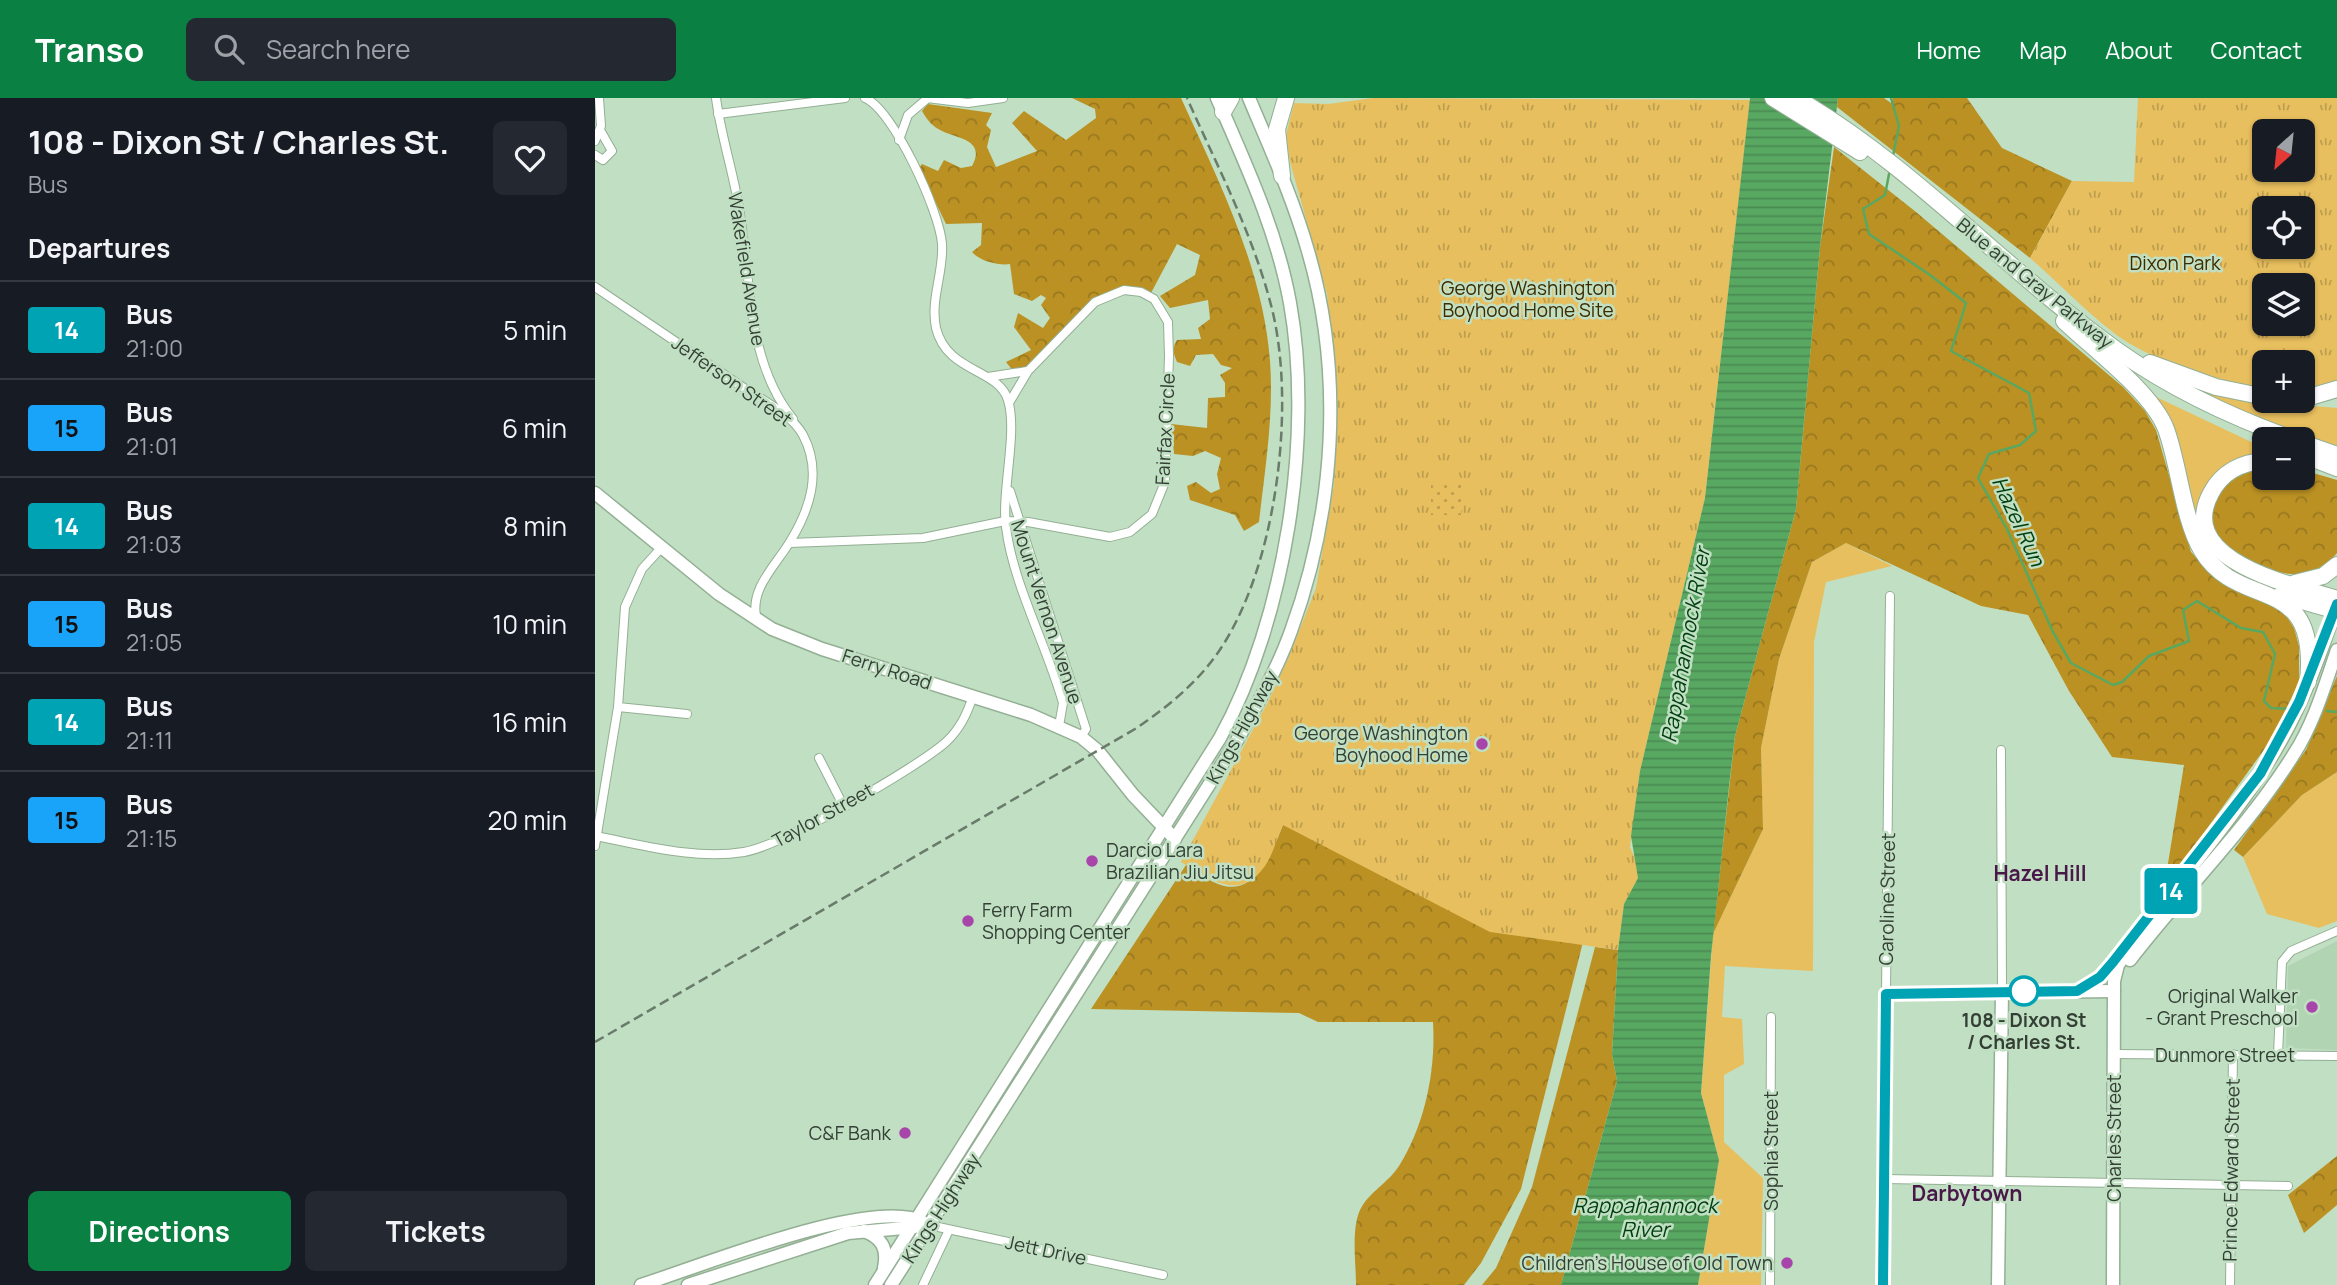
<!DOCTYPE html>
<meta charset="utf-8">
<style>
:root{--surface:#171b24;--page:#242831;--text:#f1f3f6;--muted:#9ea1a6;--line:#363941;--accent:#0b8043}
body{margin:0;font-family:Manrope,sans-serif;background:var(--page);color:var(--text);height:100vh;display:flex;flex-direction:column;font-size:26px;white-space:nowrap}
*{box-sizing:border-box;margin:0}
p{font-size:23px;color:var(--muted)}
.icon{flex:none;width:38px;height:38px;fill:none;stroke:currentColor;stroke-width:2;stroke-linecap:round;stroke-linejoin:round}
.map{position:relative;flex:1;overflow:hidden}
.details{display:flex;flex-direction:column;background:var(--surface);width:595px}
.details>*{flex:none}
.badge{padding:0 14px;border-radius:5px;font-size:24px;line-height:46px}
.needle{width:46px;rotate:207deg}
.fabs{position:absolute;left:1657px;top:21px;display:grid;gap:14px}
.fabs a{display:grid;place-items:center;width:63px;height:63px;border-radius:10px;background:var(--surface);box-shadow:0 2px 5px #0004;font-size:35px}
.map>.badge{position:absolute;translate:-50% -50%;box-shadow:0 0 0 4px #fff}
h2{padding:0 28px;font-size:26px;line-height:63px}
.round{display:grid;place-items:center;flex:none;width:74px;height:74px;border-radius:10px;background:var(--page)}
.overview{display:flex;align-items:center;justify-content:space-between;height:119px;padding:0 28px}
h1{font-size:33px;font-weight:700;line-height:52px}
.primary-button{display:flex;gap:14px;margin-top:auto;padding:14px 28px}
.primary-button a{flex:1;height:80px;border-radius:10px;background:var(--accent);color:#fff;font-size:28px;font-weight:700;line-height:80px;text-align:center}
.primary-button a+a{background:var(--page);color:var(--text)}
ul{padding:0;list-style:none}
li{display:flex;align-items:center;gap:21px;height:98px;padding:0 28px;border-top:2px solid var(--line)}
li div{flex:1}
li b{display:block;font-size:26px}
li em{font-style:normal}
li .badge{min-width:77px;font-weight:700;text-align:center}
header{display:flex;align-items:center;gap:42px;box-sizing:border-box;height:98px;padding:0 35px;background:var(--accent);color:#fff}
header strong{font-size:33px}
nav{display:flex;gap:38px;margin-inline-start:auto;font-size:24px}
.search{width:490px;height:63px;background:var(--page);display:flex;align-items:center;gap:18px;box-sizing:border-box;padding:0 24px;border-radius:10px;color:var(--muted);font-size:26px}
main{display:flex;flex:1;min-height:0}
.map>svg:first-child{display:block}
</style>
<header>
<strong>Transo</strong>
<div class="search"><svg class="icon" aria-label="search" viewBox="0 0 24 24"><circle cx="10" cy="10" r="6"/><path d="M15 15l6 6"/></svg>Search here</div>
<nav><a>Home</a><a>Map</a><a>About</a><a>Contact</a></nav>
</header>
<main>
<section class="details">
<div class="overview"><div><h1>108 - Dixon St / Charles St.</h1><p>Bus</p></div><a class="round"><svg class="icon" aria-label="heart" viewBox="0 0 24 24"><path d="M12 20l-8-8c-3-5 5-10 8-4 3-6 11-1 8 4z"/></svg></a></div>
<h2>Departures</h2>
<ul>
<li><span class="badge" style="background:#00a3b4;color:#fff">14</span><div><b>Bus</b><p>21:00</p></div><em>5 min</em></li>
<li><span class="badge" style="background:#1aa4f9;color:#111">15</span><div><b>Bus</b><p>21:01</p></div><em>6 min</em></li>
<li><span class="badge" style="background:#00a3b4;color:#fff">14</span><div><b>Bus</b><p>21:03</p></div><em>8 min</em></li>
<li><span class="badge" style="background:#1aa4f9;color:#111">15</span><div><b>Bus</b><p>21:05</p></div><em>10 min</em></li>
<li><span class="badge" style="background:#00a3b4;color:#fff">14</span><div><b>Bus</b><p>21:11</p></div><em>16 min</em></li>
<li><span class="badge" style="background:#1aa4f9;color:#111">15</span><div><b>Bus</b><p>21:15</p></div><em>20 min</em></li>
</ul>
<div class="primary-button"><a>Directions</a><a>Tickets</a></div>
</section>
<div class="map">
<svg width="1742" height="1187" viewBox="0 0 1742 1187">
<defs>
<pattern id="forest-crowns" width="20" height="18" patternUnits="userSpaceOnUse" patternTransform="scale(1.75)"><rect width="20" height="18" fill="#bb9123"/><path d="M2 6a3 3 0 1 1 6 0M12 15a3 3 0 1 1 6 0" fill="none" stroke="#99781f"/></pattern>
<pattern id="park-tufts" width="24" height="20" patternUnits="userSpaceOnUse" patternTransform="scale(1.75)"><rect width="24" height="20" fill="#e8bf5e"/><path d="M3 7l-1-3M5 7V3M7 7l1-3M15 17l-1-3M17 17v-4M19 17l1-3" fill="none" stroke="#bd9d4e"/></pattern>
<pattern id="garden-dots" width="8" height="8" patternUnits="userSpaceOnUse" patternTransform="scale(1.75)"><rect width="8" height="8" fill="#e8bf5e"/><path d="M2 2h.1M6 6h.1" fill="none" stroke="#bd9d4e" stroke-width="1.8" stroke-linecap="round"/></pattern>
<pattern id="water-rules" width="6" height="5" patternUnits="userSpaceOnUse" patternTransform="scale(1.75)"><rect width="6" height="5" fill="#59a862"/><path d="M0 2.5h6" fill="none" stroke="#4a8a52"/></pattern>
</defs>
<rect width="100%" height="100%" fill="#c1dfc2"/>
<!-- built -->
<path fill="#b1d5b3" d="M1742 843V952L1691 950 1693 868Z"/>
<!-- grass -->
<g fill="#e8bf5e">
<path d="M1582 280 1658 303 1742 310V350C1687 331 1630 313 1582 280Z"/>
<path d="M1557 297 1669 350V359L1608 422 1733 506 1646 478 1621 463 1605 435 1579 332Z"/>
<path d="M1251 445 1297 468 1231 484 1219 544 1218 873 1130 868 1127 919 1147 921 1149 966 1129 977V1044L1168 1080 1166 1187H1103L1124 1062 1106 995 1118 836 1168 731 1166 650 1184 561 1217 464Z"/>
<path d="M1742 674V823L1724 830 1672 816 1648 759 1707 697Z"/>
</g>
<!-- forest -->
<g fill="url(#forest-crowns)">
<path d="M477 0H586C624 84 668 170 675 263 679 317 670 371 664 424L649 433 640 417 595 402 592 388 601 384 616 395 625 391 622 376 626 360 610 353 598 358 579 356 576 326 612 330 613 300 630 299V285L625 277 637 270 626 267 618 256 601 257 595 268 582 264C578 255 577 250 582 242L606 241 603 230 615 221 613 202 575 210 565 198 600 177 605 157 582 146 556 195 531 188 500 200 433 269 419 274 411 264 436 252 419 229 423 215 448 230 455 220 446 207 451 200 446 197 437 203 419 196 415 166C405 168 384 163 377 154L386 147 387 125 351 126 324 70 327 66 343 73 349 62 366 70 377 68C391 42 364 41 347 33 338 29 332 22 327 13L333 6 397 15 391 27 396 32 392 49 401 69 442 53 417 25 429 13 471 42 501 20 500 11Z"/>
<path d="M1243 0H1289L1296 5 1298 0H1372L1407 50 1477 83 1435 160 1242 9Z"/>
<path d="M1239 49 1321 114 1528 289 1550 313 1561 332 1596 454 1622 481 1668 499 1688 513 1699 530 1704 548V584L1676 642 1569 790 1589 667 1517 659 1474 593 1433 517 1386 508 1251 445 1217 464 1184 561 1166 650 1168 731 1118 836 1140 638 1201 411 1225 149Z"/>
<path d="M1669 368 1670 380H1708V372L1742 382V455C1718 485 1690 478 1659 466 1652 463 1639 460 1634 455 1613 436 1609 395 1633 378 1641 372 1659 371 1669 368Z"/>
<path d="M1742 578V674L1707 697 1648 759 1639 752 1711 652Z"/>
<path d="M688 727 998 804 926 1091 886 1165 869 1187H761C761 1165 756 1132 765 1112 773 1095 793 1085 804 1068 830 1027 841 972 838 924H723L704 915 496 911 591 767C601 773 612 782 623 786 661 801 677 753 688 727Z"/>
<path d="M1000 849 1023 852 1017 956 1022 983 966 1187H887L901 1170 937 1089Z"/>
<path d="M1742 1058V1107L1709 1135 1693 1097Z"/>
</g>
<!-- park -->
<g fill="url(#park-tufts)" fill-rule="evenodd">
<path d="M778 0 1155 2 1110 400 1045 673 1035 749 1042 765 1043 780 1029 806 1023 852 895 834 688 727C681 742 677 761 666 773 642 803 611 779 586 764L674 602 694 558 721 490 739 386 742 313 732 196 695 64 691 37 699 5 733 6Z"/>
<path d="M1543 0H1742V284L1708 290V264H1670L1669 290C1623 282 1573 269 1532 244 1502 225 1463 184 1435 160L1477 83 1539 84ZM1670 33H1708V72H1670ZM1670 110H1708V149H1670ZM1670 187H1708V226H1670Z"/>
</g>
<!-- garden -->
<path fill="url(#garden-dots)" d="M836 385 867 386 866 417H836Z"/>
<!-- water -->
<path fill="url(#water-rules)" d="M1155 0H1243L1225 149 1201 411 1140 638 1134 689 1116 858 1106 995 1124 1062 1103 1187H966L1022 983 1017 956 1023 852 1029 806 1043 780 1036 738 1045 673 1110 400Z"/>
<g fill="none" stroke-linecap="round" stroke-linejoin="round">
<!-- stream -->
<g stroke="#59a862" stroke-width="2.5">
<path d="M1296 0 1304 28 1298 58"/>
<path d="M1295 71 1290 97 1268 111 1274 136 1335 177 1371 205 1356 253 1434 295 1441 333 1425 347 1394 356 1383 380 1412 431 1458 534 1476 565 1518 587 1527 584 1554 558 1594 543 1588 512 1602 503 1646 530 1668 534 1680 556 1669 603 1676 610 1696 611"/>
<path d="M1732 613 1742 614"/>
</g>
<!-- street casing -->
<g stroke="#93af94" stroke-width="10">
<g id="street">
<path d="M121 0C126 38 138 73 144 110 156 180 151 263 198 321"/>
<path d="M270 0C298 11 345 114 347 146 349 174 335 201 341 230 352 275 403 270 413 302 423 335 406 394 411 429 418 486 452 548 468 605L464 628"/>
<path d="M332 0 373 5 408 0"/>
<path d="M123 16 250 0"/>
<path d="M304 42 313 17 333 0"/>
<path d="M0 43 6 28 4 0"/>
<path d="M0 57 8 62 17 53 5 32"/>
<path d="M0 189C49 222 97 255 146 288 165 301 196 315 208 337 227 373 216 409 196 442 181 468 153 491 162 523"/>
<path d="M393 279 432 273"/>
<path d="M415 393 491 631 486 639"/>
<path d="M195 445 328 440 410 423 433 424 515 439 535 434 557 416 570 384 574 258 573 224 559 201 546 194 529 192 500 204 433 273 414 305"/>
<path d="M23 609 92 616"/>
<path d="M1406 652 1407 893"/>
<path d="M224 660 248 707"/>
<path d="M0 738C48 747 99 762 149 754 186 748 322 670 351 644 365 631 372 616 378 598"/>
<path d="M0 748 23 609 30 509 47 471 67 449"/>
<path d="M1291 896 1295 498"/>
<path d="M1519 956 1742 958"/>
<path d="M1683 957 1687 864 1696 853 1742 833"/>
<path d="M1289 1081 1693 1088"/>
<path d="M334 1127 568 1177"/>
<path d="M328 1187 354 1132"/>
<path d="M1175 1187 1176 919"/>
<path d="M1635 1187 1638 956"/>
</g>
</g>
<!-- secondary casing -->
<g stroke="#93af94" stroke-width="15">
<g id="secondary">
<path d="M0 395 124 496 177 531 227 551 436 617 486 639 503 653 538 697 580 741"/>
<path d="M1288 1187 1291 896 1519 893"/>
<path d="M1403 1187 1407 893"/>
</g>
</g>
<!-- primary casing -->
<g stroke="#93af94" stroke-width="15">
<g id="primary">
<path d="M1535 862C1588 793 1653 730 1699 656 1719 625 1730 587 1742 552"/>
<path d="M1482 893 1505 879 1522 860"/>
<path d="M269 1133C287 1140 293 1150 289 1170"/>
<path d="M46 1187C104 1169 277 1098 328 1124"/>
<path d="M93 1187 253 1135 320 1129"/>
<path d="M280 1187 625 640C690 523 719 338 695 205 682 133 651 67 622 0"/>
<path d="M296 1187 640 646C661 609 682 572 696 533 740 413 749 276 713 153 698 100 675 50 654 0"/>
<path d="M1518 1187 1519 883 1523 867C1574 792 1639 724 1684 646 1709 603 1726 554 1742 507"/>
</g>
</g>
<!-- highway casing -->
<g stroke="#93af94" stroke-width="18">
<g id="highway">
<path d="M1178 0 1265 54"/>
<path d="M1201 0C1319 68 1412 174 1523 253 1577 291 1636 319 1698 341"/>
<path d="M628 14 636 0"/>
<path d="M687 78 682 31 691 0"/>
<path d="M1469 223C1498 251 1557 294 1571 331 1584 366 1588 422 1607 453 1645 515 1724 472 1713 584"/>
<path d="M1555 265 1621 289 1670 299"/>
<path d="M1708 301 1742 291"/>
<path d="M1708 345 1742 357"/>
<path d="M1708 357 1742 370"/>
<path d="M1670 363C1647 364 1627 374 1616 395 1579 464 1700 487 1742 501"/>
<path d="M1700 485 1728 478 1742 467"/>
<path d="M1686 497 1742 513"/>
</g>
</g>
<!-- street -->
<use href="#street" stroke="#fff" stroke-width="8"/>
<!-- secondary -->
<use href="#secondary" stroke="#fff" stroke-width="12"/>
<!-- primary -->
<use href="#primary" stroke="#fff" stroke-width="12"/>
<!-- highway -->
<use href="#highway" stroke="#fff" stroke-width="16"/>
<!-- rail -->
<path stroke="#697b6a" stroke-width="2.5" stroke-dasharray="10 5" stroke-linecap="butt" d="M0 944 540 631C571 610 600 587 622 556 682 471 702 306 676 207 657 134 622 68 592 0"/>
</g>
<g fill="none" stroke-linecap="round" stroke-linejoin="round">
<!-- line casing -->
<g stroke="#fff" stroke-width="16">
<path id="line" d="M1288 1187 1291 896 1482 893 1505 879 1518 864 1665 676 1704 604 1742 506"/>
</g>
<!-- line -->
<use href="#line" stroke="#00a3b4" stroke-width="10"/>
</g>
<!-- markers -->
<g fill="#a845ab" stroke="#c1dfc2" stroke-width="2.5">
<circle cx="887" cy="646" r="7"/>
<circle cx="497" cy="763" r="7"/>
<circle cx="373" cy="823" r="7"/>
<circle cx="1717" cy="909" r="7"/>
<circle cx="310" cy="1035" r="7"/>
<circle cx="1192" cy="1165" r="7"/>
</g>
<circle fill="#fff" stroke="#00a3b4" stroke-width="3.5" cx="1429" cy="893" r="14"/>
<g text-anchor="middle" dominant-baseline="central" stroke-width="5" stroke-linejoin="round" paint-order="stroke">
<!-- park labels -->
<g font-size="19" fill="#3d2c00" stroke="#c1dfc2">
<text x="1580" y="165">Dixon Park</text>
<text x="933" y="190">George Washington<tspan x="933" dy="22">Boyhood Home Site</tspan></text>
</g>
<!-- street labels -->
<g font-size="19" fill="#344035" stroke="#c1dfc2">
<text transform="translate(152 171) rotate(81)">Wakefield Avenue</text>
<text transform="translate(1440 185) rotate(39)">Blue and Gray Parkway</text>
<text transform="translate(137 283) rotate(35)">Jefferson Street</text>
<text transform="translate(570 331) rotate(-87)">Fairfax Circle</text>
<text transform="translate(452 514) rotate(72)">Mount Vernon Avenue</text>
<text transform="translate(292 571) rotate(18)">Ferry Road</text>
<text transform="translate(647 629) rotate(-61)">Kings Highway</text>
<text transform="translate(228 717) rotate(-29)">Taylor Street</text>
<text transform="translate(1292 801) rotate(-89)">Caroline Street</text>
<text x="1630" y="957">Dunmore Street</text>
<text transform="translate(1519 1040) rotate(-90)">Charles Street</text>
<text transform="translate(1176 1053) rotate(-90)">Sophia Street</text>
<text transform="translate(1636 1072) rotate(-89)">Prince Edward Street</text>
<text transform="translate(346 1110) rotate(-57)">Kings Highway</text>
<text transform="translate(451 1152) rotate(12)">Jett Drive</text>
</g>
<!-- poi labels -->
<g font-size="19" fill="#344035" stroke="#c1dfc2" text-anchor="end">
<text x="873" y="635">George Washington<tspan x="873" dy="22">Boyhood Home</tspan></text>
<text x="511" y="752" text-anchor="start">Darcio Lara<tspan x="511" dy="22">Brazilian Jiu Jitsu</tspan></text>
<text x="387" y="812" text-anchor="start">Ferry Farm<tspan x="387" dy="22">Shopping Center</tspan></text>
<text x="1703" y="898">Original Walker<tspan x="1703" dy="22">- Grant Preschool</tspan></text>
<text x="296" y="1035">C&amp;F Bank</text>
<text x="1178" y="1165">Children's House of Old Town</text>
</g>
<!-- stop labels -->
<g font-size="19" font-weight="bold" fill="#344035" stroke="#c1dfc2">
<text x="1429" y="922">108 - Dixon St<tspan x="1429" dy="22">/ Charles St.</tspan></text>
</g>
<!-- water labels -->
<g font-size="21" font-style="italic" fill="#003e10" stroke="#c1dfc2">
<text transform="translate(1424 423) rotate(65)">Hazel Run</text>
<text transform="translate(1090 547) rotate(-80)">Rappahannock River</text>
<text x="1050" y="1107">Rappahannock<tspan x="1050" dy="24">River</tspan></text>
</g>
<!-- neighbourhood labels -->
<g font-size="21" font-weight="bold" fill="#481849" stroke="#c1dfc2">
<text x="1445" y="775">Hazel Hill</text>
<text x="1372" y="1095">Darbytown</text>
</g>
</g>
</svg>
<div class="fabs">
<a><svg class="needle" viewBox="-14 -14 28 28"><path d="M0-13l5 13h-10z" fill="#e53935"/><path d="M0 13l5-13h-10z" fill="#9ea1a6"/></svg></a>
<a><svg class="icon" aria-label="locate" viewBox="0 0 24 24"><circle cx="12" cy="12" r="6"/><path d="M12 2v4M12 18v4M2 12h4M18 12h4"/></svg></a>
<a><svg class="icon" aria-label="layers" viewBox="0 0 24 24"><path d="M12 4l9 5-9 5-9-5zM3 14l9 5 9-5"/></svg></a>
<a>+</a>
<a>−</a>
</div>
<b class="badge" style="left:1576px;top:793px;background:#00a3b4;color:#fff">14</b>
</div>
</main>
